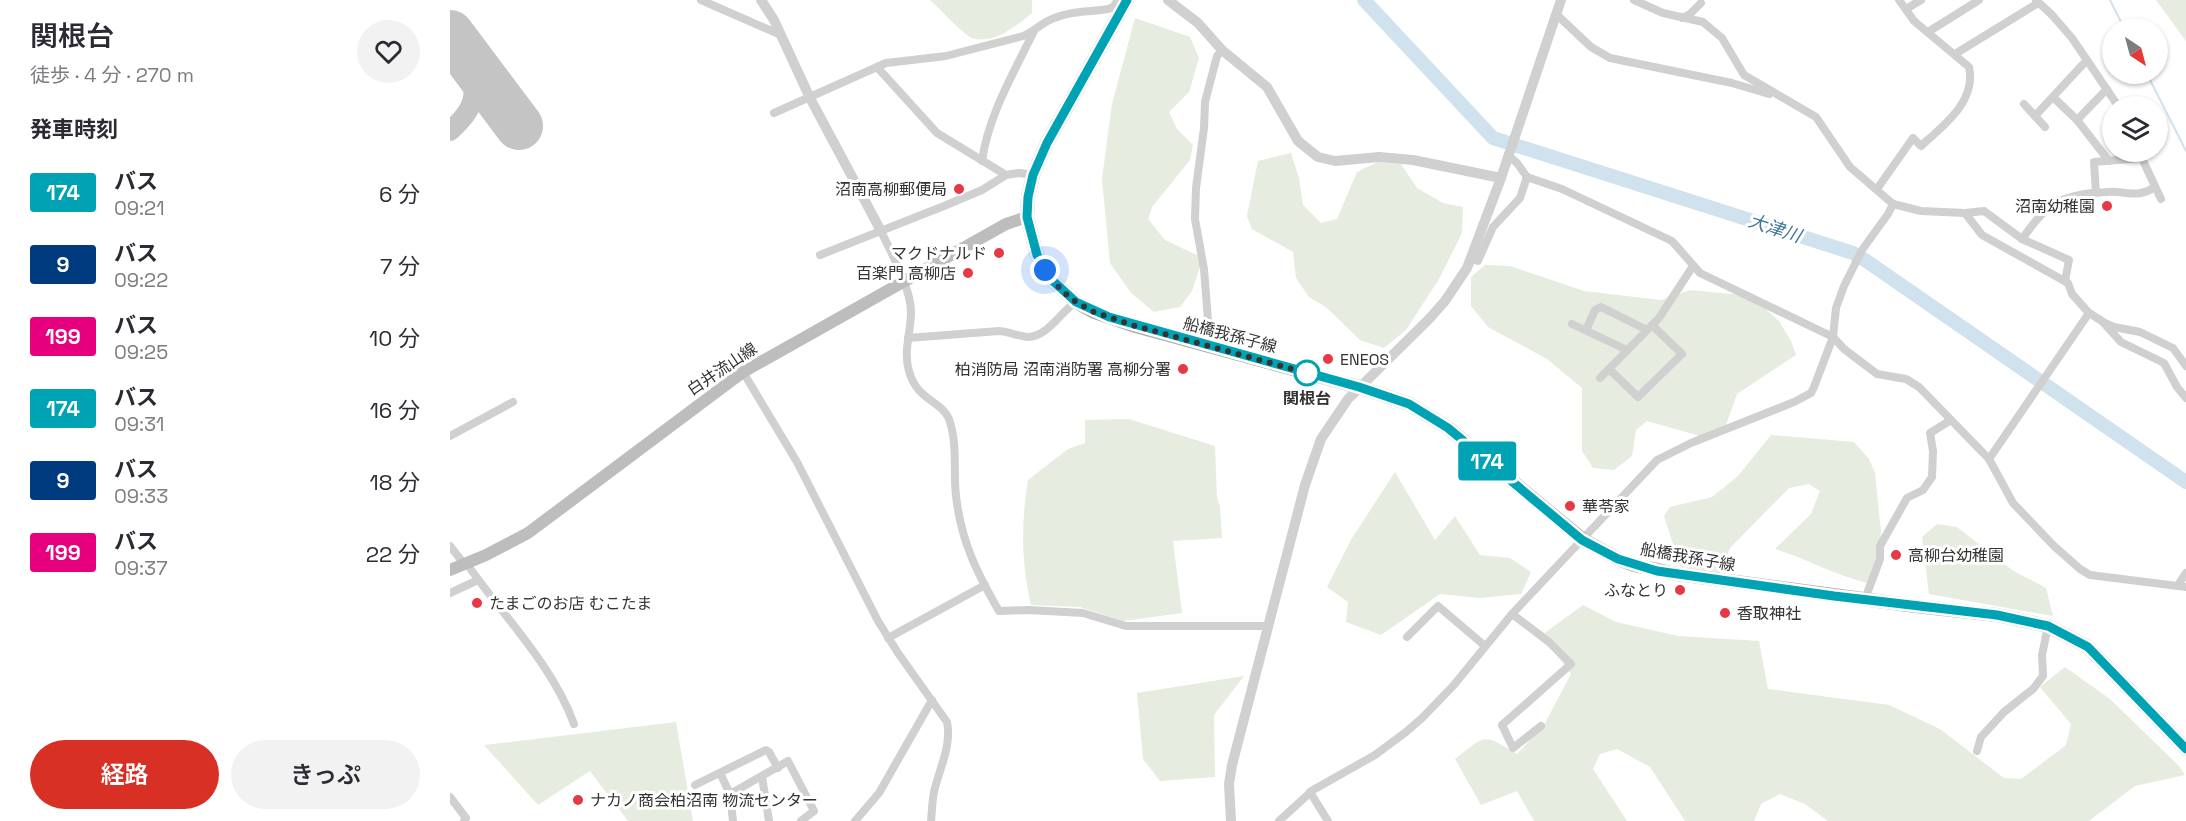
<!DOCTYPE html>
<html lang="ja">
<meta charset="utf-8">
<style>
:root{--surface:#fff;--page:#f2f2f3;--text:#2b2b33;--muted:#7c7c81;--accent:#d93025}
body{margin:0;font-family:"Space Grotesk","Noto Sans JP",sans-serif;background:var(--page);color:var(--text);height:100vh;display:flex;flex-direction:column;font-size:22px;white-space:nowrap}
*{box-sizing:border-box;margin:0}
p{font-size:20px;color:var(--muted)}
.icon{flex:none;width:33px;height:33px;fill:none;stroke:currentColor;stroke-width:2;stroke-linecap:round;stroke-linejoin:round}
.map{position:relative;flex:1;overflow:hidden}
.details{display:flex;flex-direction:column;background:var(--surface);width:450px}
.details>*{flex:none}
.badge{padding:0 12px;border-radius:4px;font-size:21px;line-height:39px}
.needle{width:39px;rotate:144deg}
.buttons{position:absolute;left:1652px;top:18px;display:grid;gap:12px}
.buttons a{display:grid;place-items:center;width:66px;height:66px;border-radius:50%;background:var(--surface);box-shadow:0 2px 4px #0004;font-size:30px}
.you{position:absolute;width:30px;height:30px;margin:-15px;border:4px solid #fff;border-radius:50%;background:#1a73e8;box-shadow:0 0 0 9px #1a73e833}
.map>.badge{position:absolute;translate:-50% -50%;box-shadow:0 0 0 3px #fff}
h2{padding:0 30px;font-size:22px;line-height:54px}
.round{display:grid;place-items:center;flex:none;width:63px;height:63px;border-radius:32px;background:var(--page)}
.headline{display:flex;align-items:center;justify-content:space-between;height:102px;padding:0 30px}
h1{font-size:28px;font-weight:600;line-height:45px}
.primary-button{display:flex;gap:12px;margin-top:auto;padding:12px 30px}
.primary-button a{flex:1;height:69px;border-radius:36px;background:var(--accent);color:#fff;font-size:24px;font-weight:600;line-height:69px;text-align:center}
.primary-button a+a{background:var(--page);color:var(--text)}
ul{padding:0;list-style:none}
li{display:flex;align-items:center;gap:18px;height:72px;padding:0 30px}
li div{flex:1}
li b{display:block;font-size:22px}
li em{font-style:normal}
li .badge{min-width:66px;font-weight:700;text-align:center}
main{display:flex;flex:1;min-height:0}
.map>svg:first-child{display:block}
</style>
<main>
<section class="details">
<div class="headline"><div><h1>関根台</h1><p>徒歩 · 4 分 · 270 m</p></div><a class="round"><svg class="icon" aria-label="heart" viewBox="0 0 24 24"><path d="M12 20l-8-8c-3-5 5-10 8-4 3-6 11-1 8 4z"/></svg></a></div>
<h2>発車時刻</h2>
<ul>
<li><span class="badge" style="background:#00a3b4;color:#fff">174</span><div><b>バス</b><p>09:21</p></div><em>6 分</em></li>
<li><span class="badge" style="background:#003b80;color:#fff">9</span><div><b>バス</b><p>09:22</p></div><em>7 分</em></li>
<li><span class="badge" style="background:#e6007e;color:#fff">199</span><div><b>バス</b><p>09:25</p></div><em>10 分</em></li>
<li><span class="badge" style="background:#00a3b4;color:#fff">174</span><div><b>バス</b><p>09:31</p></div><em>16 分</em></li>
<li><span class="badge" style="background:#003b80;color:#fff">9</span><div><b>バス</b><p>09:33</p></div><em>18 分</em></li>
<li><span class="badge" style="background:#e6007e;color:#fff">199</span><div><b>バス</b><p>09:37</p></div><em>22 分</em></li>
</ul>
<div class="primary-button"><a>経路</a><a>きっぷ</a></div>
</section>
<div class="map">
<svg width="1736" height="821" viewBox="0 0 1736 821">
<rect width="100%" height="100%" fill="#fff"/>
<!-- green -->
<g fill="#e6ecdf">
<path d="M480 0H582V13C566 26 544 45 522 38 515 36 488 7 480 0Z"/>
<path d="M1706 0H1736V41Z"/>
<path d="M685 18 740 37 749 58 739 92 719 112 727 129 743 145 740 160 702 207 698 219 715 240 753 258 742 291 730 307 704 312 681 293 660 263 652 179 662 104Z"/>
<path d="M841 153 849 178 853 205 871 223 887 219 907 172 928 162 951 164 967 188 993 203 1013 207 1012 233 989 279 956 330 934 348 910 340 877 308 859 297 846 278 843 252 802 229 797 216 808 161Z"/>
<path d="M1035 265 1060 266 1134 291 1211 300 1240 290 1292 295 1311 305 1329 321 1341 341 1346 355 1287 394 1276 425 1250 436 1197 421 1186 430 1182 456 1164 470 1143 468 1132 451V388L1097 359 1038 327 1021 306V277Z"/>
<path d="M679 419 765 446 767 498 770 507 772 538 723 541 732 613 673 621 630 607 581 605C571 561 571 524 578 480L618 449 635 443V420Z"/>
<path d="M1321 435 1404 442 1419 459 1425 473 1431 531 1428 560 1417 583C1385 575 1357 559 1325 549L1361 514 1370 491 1359 484 1339 488 1280 548 1270 575 1230 566 1214 516 1220 507 1262 497 1288 476Z"/>
<path d="M945 472 985 540 1005 516 1030 555 1060 558 1081 572 1071 594 1030 598 990 594 931 635 896 622 898 602 877 587 902 538Z"/>
<path d="M1487 524 1507 527 1562 570 1596 588 1603 616 1479 594 1472 537Z"/>
<path d="M1133 605 1166 622 1228 636 1309 641 1318 689 1439 705 1490 729 1554 778 1571 779 1616 745 1621 724 1590 687 1615 667 1660 699 1728 765 1735 775 1685 786 1639 821H1378L1355 804 1330 794 1311 804 1304 821H1235L1200 767 1167 749 1150 754 1143 769 1177 821H1084L1067 791 1031 805 1005 759C1037 734 1032 733 1067 754L1094 725 1121 674 1092 635Z"/>
<path d="M794 676 764 715 765 777 710 781 693 759 687 693Z"/>
<path d="M226 722 243 821H178L140 771 88 805 34 745Z"/>
</g>
<g fill="none" stroke-linecap="round" stroke-linejoin="round">
<!-- stream -->
<g stroke="#cfe2ee" stroke-width="2">
<path d="M1660 0 1674 28"/>
<path d="M1697 74 1736 151"/>
</g>
<!-- river -->
<path stroke="#cfe2ee" stroke-width="14" d="M914 0 1043 138 1403 253 1415 260 1736 482"/>
<!-- taxiway -->
<path stroke="#c4c4c4" stroke-width="20" d="M0 131C26 108 26 97 22 63"/>
<!-- runway -->
<path stroke="#c4c4c4" stroke-width="48" d="M0 34 69 126"/>
<!-- minor -->
<g stroke="#d0d0d0" stroke-width="8">
<path d="M251 0 331 35"/>
<path d="M1586 0 1602 15 1622 38 1668 106"/>
<path d="M1456 9 1471 0"/>
<path d="M1106 14 1141 47 1160 58 1282 83 1319 94"/>
<path d="M1232 18 1240 14 1251 3"/>
<path d="M1478 32 1529 0"/>
<path d="M1505 54 1588 3"/>
<path d="M427 67 487 133 556 175"/>
<path d="M1657 89 1627 120 1659 161"/>
<path d="M1603 97 1627 120"/>
<path d="M1574 104 1595 127"/>
<path d="M324 113 436 63 496 56 573 36C584 32 591 23 602 19 619 11 639 12 658 9L663 7 668 0"/>
<path d="M1585 116 1637 60"/>
<path d="M1689 152 1711 199"/>
<path d="M1058 155 1067 163 1077 177 1112 189 1222 241 1250 273 1383 337 1394 349 1427 374 1456 379 1469 387 1539 459 1563 503 1604 546 1630 569 1640 575 1736 587"/>
<path d="M532 161C538 116 564 72 584 31"/>
<path d="M1427 189 1463 138 1471 146C1493 126 1527 101 1519 67L1464 21 1449 0"/>
<path d="M1646 193 1644 162 1692 158"/>
<path d="M1443 204 1471 211 1515 213 1532 235 1618 283 1622 294 1639 313 1652 321 1671 342 1714 363 1727 387 1736 398"/>
<path d="M1515 213 1534 211 1572 239 1619 260 1615 281"/>
<path d="M431 231C441 253 461 288 461 312 461 333 453 351 459 371 467 401 491 400 499 419 508 444 503 471 506 496 511 541 527 573 549 611L579 610 633 613 676 626H819"/>
<path d="M1572 239C1594 209 1604 197 1643 193 1650 193 1658 191 1666 192 1683 193 1689 197 1705 187"/>
<path d="M370 255 494 206 532 190 556 175 569 173 583 175"/>
<path d="M1022 259 1028 261 1043 227 1070 198 1077 177"/>
<path d="M1655 323 1664 327 1690 332 1723 348 1736 366"/>
<path d="M1122 324 1177 350"/>
<path d="M1136 330 1145 310 1151 307 1197 330"/>
<path d="M458 338 549 331C560 332 567 336 577 337 597 338 611 311 626 302"/>
<path d="M760 346 754 269 745 219 746 188 754 128 755 102 767 56 772 50"/>
<path d="M1159 369 1188 397 1232 354 1202 325"/>
<path d="M293 372 347 462 428 621 448 653 497 722C502 746 489 769 484 792 482 802 482 812 481 821"/>
<path d="M1150 378 1209 318 1243 266"/>
<path d="M0 436 63 402"/>
<path d="M1539 459 1639 313"/>
<path d="M0 546 15 565"/>
<path d="M17 564C53 616 102 664 124 724"/>
<path d="M1728 585 1736 573"/>
<path d="M0 593 28 580"/>
<path d="M1415 599 1430 559V546L1457 498 1473 490 1482 477 1483 451 1480 433 1501 420"/>
<path d="M1062 614 1099 642 1121 664 1052 725 1063 748 1091 726"/>
<path d="M957 637 988 606 1035 646"/>
<path d="M438 638 535 585"/>
<path d="M1527 751 1531 737 1554 712 1583 689 1593 676 1592 655 1598 626"/>
<path d="M270 773 280 794 283 821"/>
<path d="M312 777 319 821"/>
<path d="M245 785 316 750 319 752 328 768"/>
<path d="M860 792 878 821"/>
<path d="M280 794 338 761 364 811 351 821"/>
<path d="M0 797 16 818 14 821"/>
<path d="M405 821 429 793 482 700"/>
<path d="M829 821 863 790 925 755 956 732 972 718 1003 686 1062 614 1207 460 1241 443 1344 402 1361 393 1364 387 1383 337 1386 308 1394 286 1412 250 1438 214 1443 204 1400 167 1366 117 1294 75 1272 38 1253 22 1213 13 1184 0"/>
</g>
<!-- tertiary -->
<g stroke="#d0d0d0" stroke-width="10">
<path d="M311 0 324 20 360 98 431 231"/>
<path d="M718 0 748 23 772 50 817 87 848 141 868 157 885 161 929 157 963 160 1051 178"/>
<path d="M781 821 779 784 782 765 855 485 871 439 898 399 979 319 995 301 1017 268 1051 178 1111 0"/>
</g>
<!-- secondary -->
<path stroke="#bdbdbd" stroke-width="12" d="M0 570 36 555 78 533 293 372 556 224 577 217"/>
<!-- primary -->
<path stroke="#ababab" stroke-width="14" d="M677 0 597 143 583 175 578 197 577 217 587 255 602 280 626 302 644 312 682 325 909 387 959 404 998 428 1133 540 1168 559 1184 565 1227 574 1465 606 1547 615 1598 626 1638 647 1736 749"/>
</g>
<g fill="none" stroke-linecap="round" stroke-linejoin="round">
<!-- line casing -->
<g stroke="#fff" stroke-width="14">
<path id="line" d="M677 0 597 143 583 175 578 197 577 217 587 255 602 280 626 302 659 317 909 387 959 404 998 428 1132 540 1168 559 1207 571 1384 596 1547 615 1598 626 1638 647 1736 749"/>
</g>
<!-- line -->
<use href="#line" stroke="#00a3b4" stroke-width="9"/>
<!-- walk -->
<path stroke="#333" stroke-width="6" stroke-dasharray="0 10.8" d="M595 270 611 290 626 302 644 312 682 325 857 373"/>
</g>
<!-- markers -->
<g fill="#e63946" stroke="#fff" stroke-width="2">
<circle cx="509" cy="189" r="6"/>
<circle cx="1657" cy="206" r="6"/>
<circle cx="549" cy="253" r="6"/>
<circle cx="518" cy="273" r="6"/>
<circle cx="878" cy="359" r="6"/>
<circle cx="733" cy="369" r="6"/>
<circle cx="1120" cy="506" r="6"/>
<circle cx="1446" cy="555" r="6"/>
<circle cx="1230" cy="590" r="6"/>
<circle cx="27" cy="603" r="6"/>
<circle cx="1275" cy="613" r="6"/>
<circle cx="128" cy="800" r="6"/>
</g>
<circle fill="#fff" stroke="#00a3b4" stroke-width="3" cx="857" cy="373" r="12"/>
<g text-anchor="middle" dominant-baseline="central" stroke-width="6" stroke-linejoin="round" paint-order="stroke">
<!-- poi labels -->
<g font-size="16" fill="#333" stroke="#fff" text-anchor="end">
<text x="497" y="189">沼南高柳郵便局</text>
<text x="1645" y="206">沼南幼稚園</text>
<text x="537" y="253">マクドナルド</text>
<text x="506" y="273">百楽門 高柳店</text>
<text x="890" y="359" text-anchor="start">ENEOS</text>
<text x="721" y="369">柏消防局 沼南消防署 高柳分署</text>
<text x="1132" y="506" text-anchor="start">華苓家</text>
<text x="1458" y="555" text-anchor="start">高柳台幼稚園</text>
<text x="1218" y="590">ふなとり</text>
<text x="39" y="603" text-anchor="start">たまごのお店 むこたま</text>
<text x="1287" y="613" text-anchor="start">香取神社</text>
<text x="140" y="800" text-anchor="start">ナカノ商会柏沼南 物流センター</text>
</g>
<!-- street labels -->
<g font-size="16" fill="#333" stroke="#fff">
<text transform="translate(780 335) rotate(15)">船橋我孫子線</text>
<text transform="translate(272 369) rotate(-34)">白井流山線</text>
<text transform="translate(1238 557) rotate(10)">船橋我孫子線</text>
</g>
<!-- stop labels -->
<g font-size="16" font-weight="bold" fill="#333" stroke="#fff">
<text x="857" y="398">関根台</text>
</g>
<!-- water labels -->
<g font-size="18" font-style="italic" fill="#3f7597" stroke="#fff">
<text transform="translate(1325 228) rotate(18)">大津川</text>
</g>
</g>
</svg>
<div class="buttons">
<a><svg class="needle" viewBox="-14 -14 28 28"><path d="M0-13l5 13h-10z" fill="#e53935"/><path d="M0 13l5-13h-10z" fill="#7c7c81"/></svg></a>
<a><svg class="icon" aria-label="layers" viewBox="0 0 24 24"><path d="M12 4l9 5-9 5-9-5zM3 14l9 5 9-5"/></svg></a>
</div>
<div class="you" style="left:595px;top:270px"></div>
<b class="badge" style="left:1037px;top:461px;background:#00a3b4;color:#fff">174</b>
</div>
</main>
